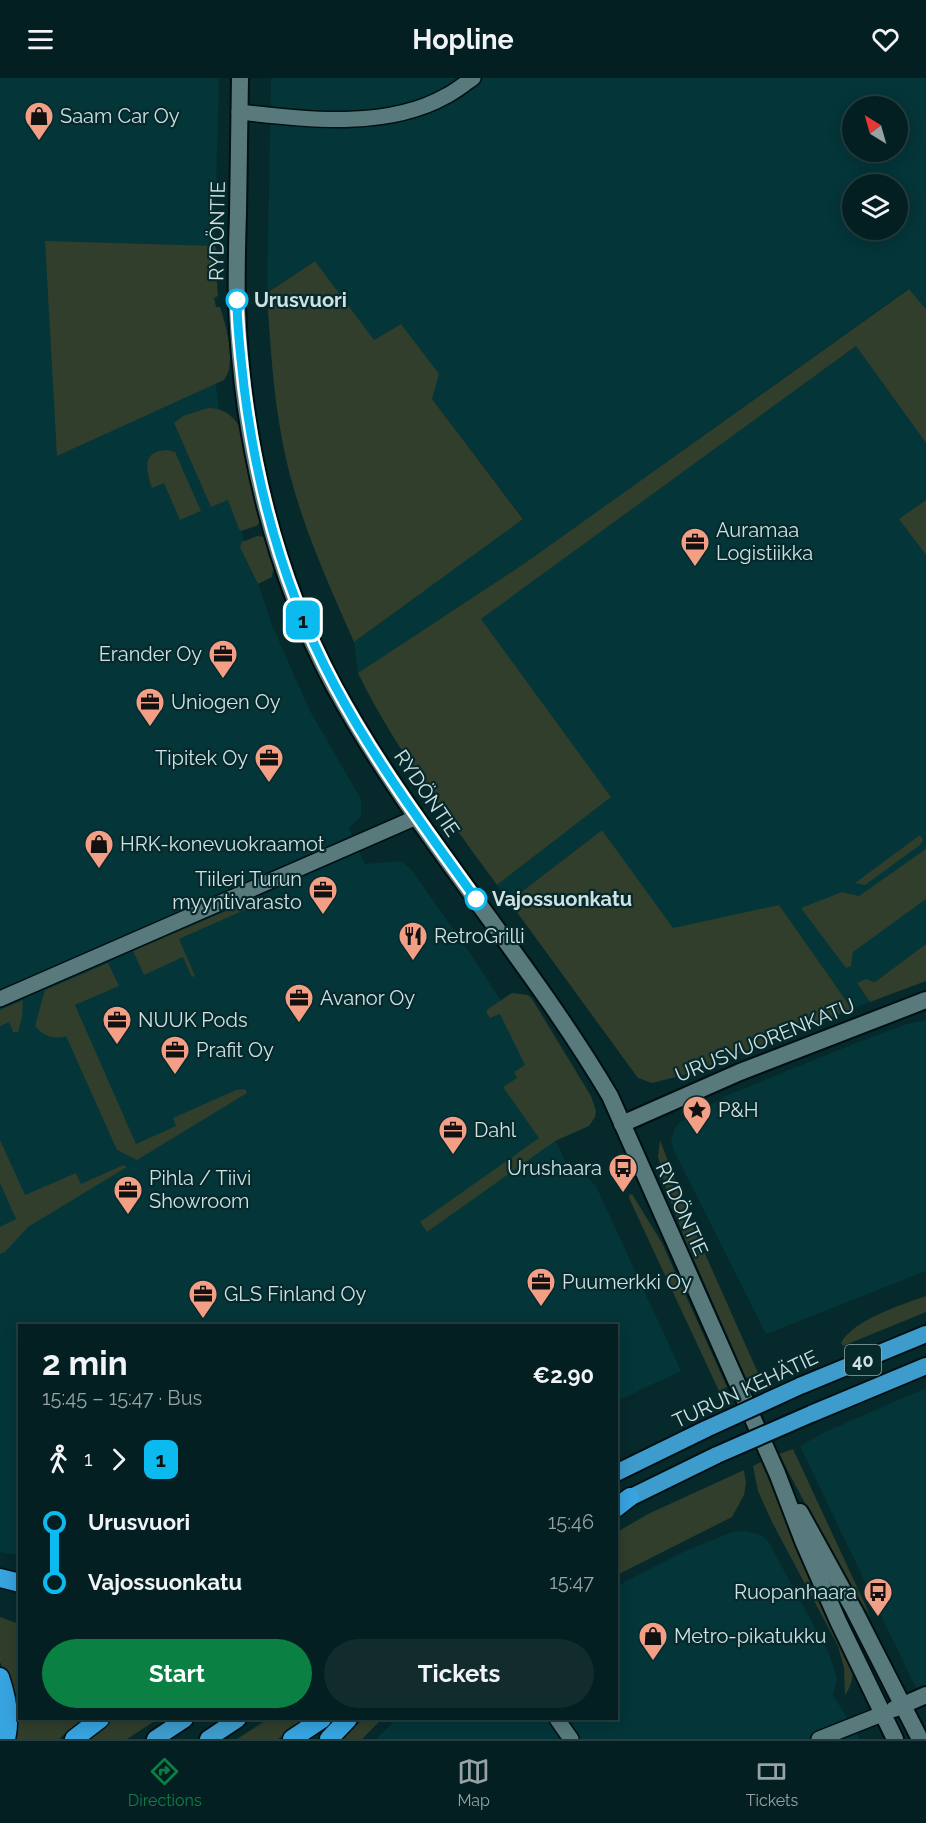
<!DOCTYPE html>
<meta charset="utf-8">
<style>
:root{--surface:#041f21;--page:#122c2e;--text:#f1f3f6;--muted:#97a2a5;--line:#253d3f;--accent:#0b8043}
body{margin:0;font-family:Raleway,sans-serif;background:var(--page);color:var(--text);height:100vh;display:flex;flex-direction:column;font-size:22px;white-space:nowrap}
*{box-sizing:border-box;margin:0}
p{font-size:20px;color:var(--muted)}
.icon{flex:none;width:33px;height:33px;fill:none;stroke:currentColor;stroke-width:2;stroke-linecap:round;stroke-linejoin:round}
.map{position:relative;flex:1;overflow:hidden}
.panel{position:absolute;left:18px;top:1246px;width:600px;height:396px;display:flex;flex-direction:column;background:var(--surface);border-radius:0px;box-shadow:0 3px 15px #0003,0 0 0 2px var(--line)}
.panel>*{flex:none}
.badge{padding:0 12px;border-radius:9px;font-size:21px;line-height:39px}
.needle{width:39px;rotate:323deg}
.controls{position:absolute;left:842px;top:18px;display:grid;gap:12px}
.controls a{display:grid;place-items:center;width:66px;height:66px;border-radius:50%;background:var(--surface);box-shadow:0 3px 15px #0003,0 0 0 2px var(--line);font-size:30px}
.map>.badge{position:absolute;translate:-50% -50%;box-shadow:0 0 0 3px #fff}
.legs{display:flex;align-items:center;gap:9px;height:66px;padding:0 24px;font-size:20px}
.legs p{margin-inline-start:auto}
.headline{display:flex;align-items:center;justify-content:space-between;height:102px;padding:0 24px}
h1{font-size:33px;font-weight:700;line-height:45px}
.primary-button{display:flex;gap:12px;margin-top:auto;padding:12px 24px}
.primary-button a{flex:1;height:69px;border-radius:36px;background:var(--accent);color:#fff;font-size:24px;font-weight:700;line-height:69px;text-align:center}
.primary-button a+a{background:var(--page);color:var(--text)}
ul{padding:0 24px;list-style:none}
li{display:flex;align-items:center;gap:21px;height:60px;font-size:22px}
li i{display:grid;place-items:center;width:9px;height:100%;margin:0 8px;background:currentColor}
li i::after{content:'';width:15px;height:15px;margin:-8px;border:4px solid;border-radius:50%;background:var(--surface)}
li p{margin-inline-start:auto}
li:first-child i{background:linear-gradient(#0000 50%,currentColor 0)}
li:last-child i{background:linear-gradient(currentColor 50%,#0000 0)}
header{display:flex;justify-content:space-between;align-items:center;height:78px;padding:0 24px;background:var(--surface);font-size:27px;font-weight:700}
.tab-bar{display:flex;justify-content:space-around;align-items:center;height:84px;border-top:2px solid var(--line);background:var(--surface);font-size:16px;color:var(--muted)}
.tab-bar a{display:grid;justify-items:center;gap:3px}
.tab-bar .active{color:var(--accent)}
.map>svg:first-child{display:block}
</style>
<header><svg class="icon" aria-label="menu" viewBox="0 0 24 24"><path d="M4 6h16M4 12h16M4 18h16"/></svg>Hopline<svg class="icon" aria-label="heart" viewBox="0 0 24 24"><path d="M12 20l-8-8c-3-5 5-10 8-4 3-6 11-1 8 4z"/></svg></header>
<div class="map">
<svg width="926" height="1661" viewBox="0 0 926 1661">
<rect width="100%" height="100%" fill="#06292c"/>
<!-- built -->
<g fill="#043539" fill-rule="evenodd">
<path d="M0 0H219L213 224 216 307 221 348 235 426 244 463 272 547 310 633 361 721V738L349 750 365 786 401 783 411 791 472 878 501 923 556 1063 572 1099H587L596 1108 681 1293 617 1323 616 1248H20L19 1477 0 1474Z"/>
<path d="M271 0H926V231L908 211 525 485 358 595 354 564 523 440 432 321 401 246 374 263 315 183 267 215ZM852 28H897V74H852ZM852 106H897V152H852Z"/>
<path d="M856 268 926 365V422L900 441 926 477V866L875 904 871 902 857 905 870 924 852 931 779 828 673 851 602 752 515 819 511 826 497 807 611 719 480 541Z"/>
<path d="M926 942V1193L766 1256 674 1073 671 1062 674 1052 679 1045 725 1018 861 963 907 946Z"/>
<path d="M926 1310V1626L912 1602 800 1368 823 1355Z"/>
<path d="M746 1453 761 1457 768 1463 829 1576 837 1600 833 1617 860 1661H376L397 1641H616L617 1508 681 1475 732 1454Z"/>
</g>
<!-- green -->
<g fill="#303e2b">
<path d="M45 163 215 168 217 172 216 191 218 218 214 220 216 229H220C226 248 237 285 224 302L57 378Z"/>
<path d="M315 183 374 262 401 246 439 296 432 321 523 441 354 564C325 498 295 433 282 361 273 314 270 264 267 215Z"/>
<path d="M909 211 926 231V365L856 268 481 541 611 719 497 807C447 738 395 671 358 595L525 485Z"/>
<path d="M208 330C222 330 232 336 239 348L261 443 256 448 241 453 239 451 228 422 211 429 174 345 183 338Z"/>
<path d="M167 372 175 374 201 433 180 442 164 405 152 410C146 392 141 373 167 372Z"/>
<path d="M926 422V477L899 441Z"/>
<path d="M257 458 265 459 274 487 272 499 258 506 240 469 242 464Z"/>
<path d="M602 752 673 850 779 827 852 931 688 996 652 1005 638 1000 511 826 515 819Z"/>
<path d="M920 757 923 762 920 767 865 807 855 805Z"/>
<path d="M926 771V821L853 874 851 888 846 890 801 830 842 814 859 818Z"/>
<path d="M247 824 249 830 179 861 195 898 192 899 183 879 144 897 133 873Z"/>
<path d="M926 866V903L870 924 857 905 866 901 875 904Z"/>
<path d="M108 885 119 908 75 927 136 1066 176 1048 173 1040 236 1012 245 1011 247 1015 137 1082 117 1072 66 958C54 962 43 958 35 948L45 912Z"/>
<path d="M512 915 528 917 532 921 591 1018 596 1033 595 1039 589 1048 555 1063 427 1154 420 1144 539 1060 503 1009 517 1000 514 994 525 987 500 936 490 940 486 934 488 931Z"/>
<path d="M23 922 22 939 18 954H13L9 944 0 948V932Z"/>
<path d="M0 1062 25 1117 76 1095 81 1106 123 1087 127 1089 28 1149 5 1174 0 1176V1149L16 1141 0 1105Z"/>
<path d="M660 1062 694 1151 758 1295 746 1300 684 1159 665 1108 658 1078Z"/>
<path d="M632 1116 662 1165 727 1309 719 1313 629 1120V1117Z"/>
<path d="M926 1218V1234L843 1268 841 1265C854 1241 902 1227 926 1218Z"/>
<path d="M793 1371 871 1539 847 1505 779 1376Z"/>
<path d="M761 1384 851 1582C854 1596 853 1605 845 1617L844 1590 838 1568 772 1444 758 1413 753 1388Z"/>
<path d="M744 1392 746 1405 744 1417 732 1439 617 1497V1454L648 1436Z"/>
<path d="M0 1539 19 1546 20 1641H82L59 1661H16L17 1644 7 1599 0 1584Z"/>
<path d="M113 1641H158L127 1661H86Z"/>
<path d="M268 1641H307L278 1661H237Z"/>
<path d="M363 1641H382L362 1661H343Z"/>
</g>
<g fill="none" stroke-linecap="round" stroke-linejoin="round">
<!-- minor casing -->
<g stroke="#001013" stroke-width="18">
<g id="minor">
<path d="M239 34C305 41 386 52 446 18 456 13 464 6 473 0"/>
<path d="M0 921 417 739"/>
<path d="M557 1641 571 1661"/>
<path d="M819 1661 882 1636"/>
</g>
</g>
<!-- tertiary casing -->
<g stroke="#001013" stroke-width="20">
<g id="tertiary">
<path d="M240 0C239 45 239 90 238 135 237 167 236 198 237 230 242 360 273 494 334 608 413 753 526 876 610 1018L777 1395 803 1463 838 1543 895 1661"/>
<path d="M622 1046 740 994 926 922"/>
<path d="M800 1434 854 1532 920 1661"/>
<path d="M894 1631 926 1617"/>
</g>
</g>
<!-- trunk casing -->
<g stroke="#001013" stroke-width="20">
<g id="trunk">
<path d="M800 1308 926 1256"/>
<path d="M811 1336 926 1288"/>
<path d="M616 1395 706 1351"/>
<path d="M617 1426 717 1377"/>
<path d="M155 1661 185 1641"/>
<path d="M208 1661 238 1641"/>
</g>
</g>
<!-- motorway casing -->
<g stroke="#001013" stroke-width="21">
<g id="motorway">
<path d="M616 1430 630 1419"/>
<path d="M0 1500 20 1505"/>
<path d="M0 1599C7 1619 11 1640 6 1661"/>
<path d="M74 1661 100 1641"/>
<path d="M292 1661 322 1641"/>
<path d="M329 1661 348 1641"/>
</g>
</g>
<!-- minor -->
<use href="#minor" stroke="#587a7d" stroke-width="15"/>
<!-- tertiary -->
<use href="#tertiary" stroke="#587a7d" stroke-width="16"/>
<!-- trunk -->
<use href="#trunk" stroke="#3e9ccc" stroke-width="16"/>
<!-- motorway -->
<use href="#motorway" stroke="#37a4e0" stroke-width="18"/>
<!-- trunk-bridge casing -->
<g stroke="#001013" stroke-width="20" stroke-linecap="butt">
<g id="trunk-bridge">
<path d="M706 1351 800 1308"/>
<path d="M717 1377 811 1336"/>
</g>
</g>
<!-- trunk-bridge -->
<use href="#trunk-bridge" stroke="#3e9ccc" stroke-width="16"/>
</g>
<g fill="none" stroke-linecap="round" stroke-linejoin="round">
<!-- line-1 casing -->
<g stroke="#fff" stroke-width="14">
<path id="line-1" d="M237 222C237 251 241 280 244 309 257 413 285 515 335 608 375 683 426 752 476 821"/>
</g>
<!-- line-1 -->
<use href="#line-1" stroke="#0bbbf0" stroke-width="9"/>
</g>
<!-- icons -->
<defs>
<g id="shop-pin" transform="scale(1.5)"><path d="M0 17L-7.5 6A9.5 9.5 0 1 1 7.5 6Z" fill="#f39f85" stroke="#06292c"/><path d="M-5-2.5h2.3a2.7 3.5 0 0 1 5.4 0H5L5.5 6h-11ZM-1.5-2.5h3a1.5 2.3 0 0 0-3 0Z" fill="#111"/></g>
<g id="office-pin" transform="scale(1.5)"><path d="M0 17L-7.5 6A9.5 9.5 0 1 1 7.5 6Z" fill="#f39f85" stroke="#06292c"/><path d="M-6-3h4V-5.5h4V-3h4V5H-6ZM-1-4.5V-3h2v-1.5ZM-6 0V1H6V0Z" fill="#111"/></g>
<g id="restaurant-pin" transform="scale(1.5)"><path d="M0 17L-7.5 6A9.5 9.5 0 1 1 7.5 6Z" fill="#f39f85" stroke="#06292c"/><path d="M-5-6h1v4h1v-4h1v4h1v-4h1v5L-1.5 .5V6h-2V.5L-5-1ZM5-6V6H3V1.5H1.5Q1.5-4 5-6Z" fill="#111"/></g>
<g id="sight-pin" transform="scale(1.5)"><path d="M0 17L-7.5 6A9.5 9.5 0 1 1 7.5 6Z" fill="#f39f85" stroke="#06292c"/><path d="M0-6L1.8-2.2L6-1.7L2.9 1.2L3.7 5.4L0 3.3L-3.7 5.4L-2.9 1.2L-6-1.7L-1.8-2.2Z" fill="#111"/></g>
<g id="bus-pin" transform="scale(1.5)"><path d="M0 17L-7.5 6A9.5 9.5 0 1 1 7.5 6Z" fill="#f39f85" stroke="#06292c"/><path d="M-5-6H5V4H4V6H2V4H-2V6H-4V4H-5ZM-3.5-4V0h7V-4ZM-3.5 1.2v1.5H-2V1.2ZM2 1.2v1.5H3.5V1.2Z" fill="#111"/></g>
</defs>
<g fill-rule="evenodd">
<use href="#shop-pin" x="39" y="38"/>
<use href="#office-pin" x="695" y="464"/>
<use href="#office-pin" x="223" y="576"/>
<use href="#office-pin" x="150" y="624"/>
<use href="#office-pin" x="269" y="680"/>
<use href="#shop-pin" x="99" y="766"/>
<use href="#office-pin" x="323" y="812"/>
<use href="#restaurant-pin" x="413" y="858"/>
<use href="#office-pin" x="299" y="920"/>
<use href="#office-pin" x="117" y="942"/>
<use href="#office-pin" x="175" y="972"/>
<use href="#sight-pin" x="697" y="1032"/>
<use href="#office-pin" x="453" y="1052"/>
<use href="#bus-pin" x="623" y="1090"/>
<use href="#office-pin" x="128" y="1112"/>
<use href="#office-pin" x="541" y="1204"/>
<use href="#office-pin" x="203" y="1216"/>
<use href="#bus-pin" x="878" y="1514"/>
<use href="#shop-pin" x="653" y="1558"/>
</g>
<!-- markers -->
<g fill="#fff" stroke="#0bbbf0" stroke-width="3">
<circle cx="237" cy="222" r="10"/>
<circle cx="476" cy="821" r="10"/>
</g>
<g text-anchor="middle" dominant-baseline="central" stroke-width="4.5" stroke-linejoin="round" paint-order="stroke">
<!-- shield labels -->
<rect fill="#06292c" stroke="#93aaac" stroke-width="1.5" x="845" y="1267" width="36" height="30" rx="4.5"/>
<g font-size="18" font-weight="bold" fill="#cfe1e3">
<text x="863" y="1282">40</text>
</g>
<!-- poi labels -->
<g font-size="20" fill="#cfe1e3" stroke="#06292c" text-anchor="start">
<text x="60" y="38">Saam Car Oy</text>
<text x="716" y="452">Auramaa<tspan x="716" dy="23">Logistiikka</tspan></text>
<text x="202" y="576" text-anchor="end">Erander Oy</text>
<text x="171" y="624">Uniogen Oy</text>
<text x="248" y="680" text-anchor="end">Tipitek Oy</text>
<text x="120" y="766">HRK-konevuokraamot</text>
<text x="302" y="801" text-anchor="end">Tiileri Turun<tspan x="302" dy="23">myyntivarasto</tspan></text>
<text x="434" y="858">RetroGrilli</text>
<text x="320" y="920">Avanor Oy</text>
<text x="138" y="942">NUUK Pods</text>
<text x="196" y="972">Prafit Oy</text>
<text x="718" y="1032">P&amp;H</text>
<text x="474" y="1052">Dahl</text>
<text x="602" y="1090" text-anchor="end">Urushaara</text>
<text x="149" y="1100">Pihla / Tiivi<tspan x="149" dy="23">Showroom</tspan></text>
<text x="562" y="1204">Puumerkki Oy</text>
<text x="224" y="1216">GLS Finland Oy</text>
<text x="857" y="1514" text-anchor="end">Ruopanhaara</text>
<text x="674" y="1558">Metro-pikatukku</text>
</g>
<!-- street labels -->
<g font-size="20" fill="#cfe1e3" stroke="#06292c">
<text transform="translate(217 153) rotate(-89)">RYDÖNTIE</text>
<text transform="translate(427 715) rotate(56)">RYDÖNTIE</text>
<text transform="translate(765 962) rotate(-22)">URUSVUORENKATU</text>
<text transform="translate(682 1131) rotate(66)">RYDÖNTIE</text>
<text transform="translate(745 1311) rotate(-25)">TURUN KEHÄTIE</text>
</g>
<!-- stop labels -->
<g font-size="20" font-weight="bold" fill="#cfe1e3" stroke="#06292c" text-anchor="start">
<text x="254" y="222">Urusvuori</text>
<text x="492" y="821">Vajossuonkatu</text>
</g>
</g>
</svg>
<div class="controls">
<a><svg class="needle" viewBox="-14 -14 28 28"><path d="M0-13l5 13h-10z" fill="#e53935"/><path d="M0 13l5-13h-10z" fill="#97a2a5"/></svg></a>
<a><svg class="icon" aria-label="layers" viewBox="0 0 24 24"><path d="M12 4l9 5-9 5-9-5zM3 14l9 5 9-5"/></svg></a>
</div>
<b class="badge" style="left:303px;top:542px;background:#0bbbf0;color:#111">1</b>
<section class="panel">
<div class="headline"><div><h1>2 min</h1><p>15:45 – 15:47 · Bus</p></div><b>€2.90</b></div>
<div class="legs"><svg class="icon" aria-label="walk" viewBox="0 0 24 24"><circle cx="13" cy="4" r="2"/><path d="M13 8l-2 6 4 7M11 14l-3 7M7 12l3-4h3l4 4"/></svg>1<svg class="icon" aria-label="forward" viewBox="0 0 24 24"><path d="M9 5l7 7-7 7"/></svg><b class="badge" style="background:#0bbbf0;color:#111">1</b></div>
<ul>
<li><i style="color:#0bbbf0"></i><b>Urusvuori</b><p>15:46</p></li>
<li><i style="color:#0bbbf0"></i><b>Vajossuonkatu</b><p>15:47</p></li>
</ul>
<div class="primary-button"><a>Start</a><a>Tickets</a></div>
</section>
</div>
<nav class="tab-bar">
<a class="active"><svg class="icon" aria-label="directions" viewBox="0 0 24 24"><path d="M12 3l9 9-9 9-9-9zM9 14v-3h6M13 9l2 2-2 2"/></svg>Directions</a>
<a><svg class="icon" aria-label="map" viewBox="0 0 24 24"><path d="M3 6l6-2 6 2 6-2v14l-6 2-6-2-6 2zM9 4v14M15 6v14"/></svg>Map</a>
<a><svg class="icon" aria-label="tickets" viewBox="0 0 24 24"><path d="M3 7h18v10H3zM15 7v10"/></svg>Tickets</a>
</nav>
